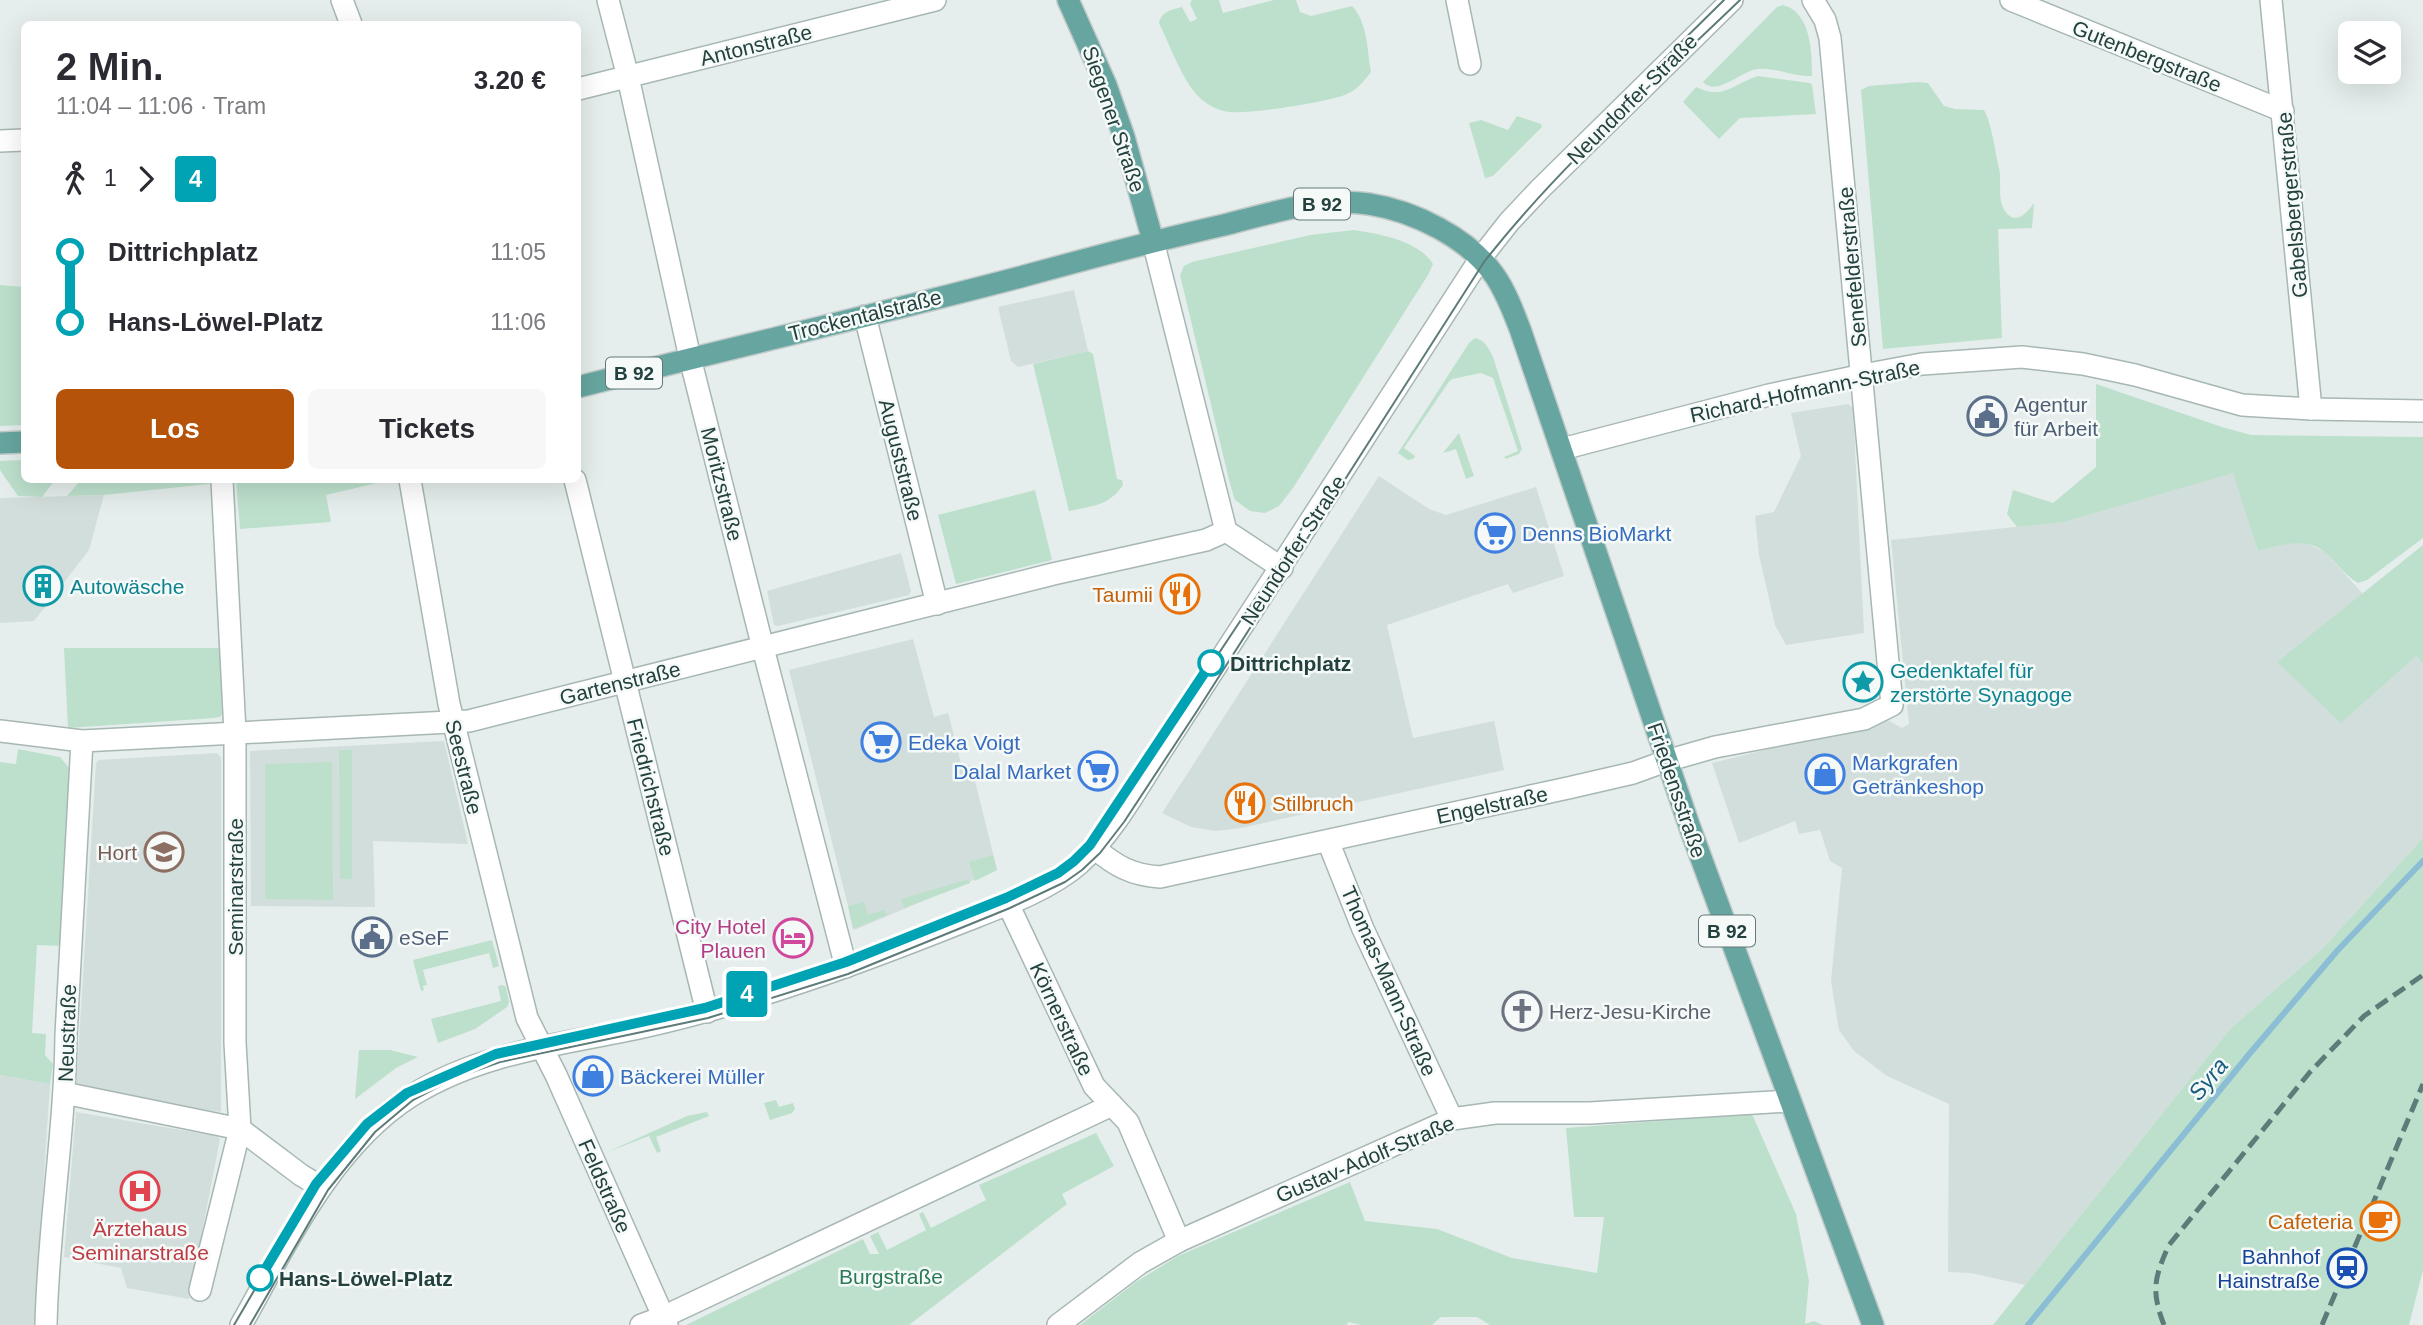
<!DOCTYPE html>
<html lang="de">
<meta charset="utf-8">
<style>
:root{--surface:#fff;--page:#f7f7f7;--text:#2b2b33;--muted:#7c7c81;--accent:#b45309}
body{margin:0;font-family:Helvetica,sans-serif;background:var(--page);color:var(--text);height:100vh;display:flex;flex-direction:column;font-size:26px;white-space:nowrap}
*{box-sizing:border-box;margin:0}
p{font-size:23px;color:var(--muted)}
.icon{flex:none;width:38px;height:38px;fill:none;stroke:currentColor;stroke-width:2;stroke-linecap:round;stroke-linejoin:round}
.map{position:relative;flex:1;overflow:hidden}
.drawer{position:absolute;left:21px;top:21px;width:560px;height:462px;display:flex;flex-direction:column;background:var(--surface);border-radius:10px;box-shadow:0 7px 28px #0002}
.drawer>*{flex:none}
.badge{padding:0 14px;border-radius:5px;font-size:24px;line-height:46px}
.tools{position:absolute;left:2338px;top:21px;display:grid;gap:14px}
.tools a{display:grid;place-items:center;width:63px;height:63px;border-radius:10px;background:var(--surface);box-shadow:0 7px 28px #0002;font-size:35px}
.map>.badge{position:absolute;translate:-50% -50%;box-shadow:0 0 0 4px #fff}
.legs{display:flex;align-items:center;gap:10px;height:77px;padding:0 35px;font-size:23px}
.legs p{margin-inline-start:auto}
.overview{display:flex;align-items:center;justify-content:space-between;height:119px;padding:0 35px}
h1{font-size:38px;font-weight:700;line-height:52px}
.action{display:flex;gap:14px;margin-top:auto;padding:14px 35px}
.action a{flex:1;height:80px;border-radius:10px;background:var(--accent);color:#fff;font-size:28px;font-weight:700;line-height:80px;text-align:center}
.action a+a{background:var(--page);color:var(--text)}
ul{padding:0 35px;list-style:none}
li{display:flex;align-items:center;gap:24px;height:70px;font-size:26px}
li i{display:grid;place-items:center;width:10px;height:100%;margin:0 9px;background:currentColor}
li i::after{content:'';width:18px;height:18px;margin:-9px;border:5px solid;border-radius:50%;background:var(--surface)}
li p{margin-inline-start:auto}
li:first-child i{background:linear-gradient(#0000 50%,currentColor 0)}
li:last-child i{background:linear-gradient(currentColor 50%,#0000 0)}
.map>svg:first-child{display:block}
</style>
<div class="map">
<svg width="2423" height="1325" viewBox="0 0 2423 1325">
<rect width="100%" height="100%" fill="#e5eeec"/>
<!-- built -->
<g fill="#d2dedb">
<path d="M1074 290 1088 351 1018 367 1011 361 998 307Z"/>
<path d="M1848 404 1853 408 1864 633 1786 645 1775 625 1759 555 1755 516 1774 512 1801 456 1791 413Z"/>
<path d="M2234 472 2258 551 2291 542 2308 544 2325 552 2363 594 2277 662 2416 656 2423 664V838L2323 948 2230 1029 2025 1285 1971 1273 1948 1272 1949 1104 1887 1076 1854 1051 1839 1030 1831 981 1842 868 1830 861 1820 830 1799 834 1795 821 1739 843 1712 763 1887 720 1902 728 1909 724 1891 540 2064 522Z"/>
<path d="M1379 476 1429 509 1446 515 1536 487 1564 576 1513 593 1508 584 1387 625 1413 738 1494 721 1504 770 1241 828 1216 831 1191 827 1162 813Z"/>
<path d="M104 495 89 550 34 621 0 623V498Z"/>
<path d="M901 553 911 591 909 595 778 626 774 625 767 591Z"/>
<path d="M913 639 934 717 948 713 962 767 971 765 997 870 854 930 789 670Z"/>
<path d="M444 741 468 844 373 841 375 907 251 906 250 751Z"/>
<path d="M217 753 221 758V1112L76 1090 96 763 99 760Z"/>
<path d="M0 1075 50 1084 34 1325H0Z"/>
<path d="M76 1112 216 1136 220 1139 189 1299 127 1288 121 1268 64 1257Z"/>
</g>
<!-- green -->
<g fill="#bde0cc">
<path d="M1192 0H1219L1223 13 1274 0H1296L1300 12 1311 16 1352 6C1368 23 1367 50 1371 72 1364 81 1358 89 1347 94 1330 102 1249 114 1230 112 1219 111 1209 106 1201 99 1183 83 1170 45 1159 23 1162 11 1171 10 1182 7L1190 22 1197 19 1190 4Z"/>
<path d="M1783 5C1811 12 1812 52 1812 76 1794 77 1775 67 1757 69 1741 71 1717 97 1703 82L1777 7Z"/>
<path d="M1758 76 1810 83 1812 85 1816 114 1740 118 1719 139 1683 102 1696 87C1724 100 1731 85 1758 76Z"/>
<path d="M1918 82 1928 83 1944 106 1955 109 1984 110C1992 124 1995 152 1999 168 2002 181 1997 200 2005 211 2015 226 2027 213 2034 203L2032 228 1998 229 2002 338 1883 349 1861 90 1869 86Z"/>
<path d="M1517 116 1541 124 1542 127 1493 176 1485 178 1469 123 1481 120 1508 130Z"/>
<path d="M1354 230C1379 234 1418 240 1433 264L1428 275 1293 488 1279 506 1265 513 1250 511 1235 500 1230 484 1180 275 1184 266 1192 262 1310 235Z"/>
<path d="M0 285 24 287V425L0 426Z"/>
<path d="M1475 338C1485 340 1489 349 1493 357L1522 449 1519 454 1506 459 1504 457 1518 451 1493 378 1481 373 1452 379 1448 383 1404 448 1415 456 1413 459 1408 460 1398 453 1469 343Z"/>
<path d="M1088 351 1093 354 1117 479 1122 480 1123 485C1109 506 1092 506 1069 511L1033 364Z"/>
<path d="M2096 384 2222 427 2251 435 2423 437V538L2367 580 2358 583C2346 576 2338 565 2329 556 2309 535 2282 545 2258 551L2233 473 2064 522 2017 527 2007 514 2013 490 2053 503 2096 467Z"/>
<path d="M1459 433 1474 476 1466 479 1456 449 1443 453Z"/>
<path d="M24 460V480H55L42 497 18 496 0 470V461Z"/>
<path d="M81 480H209V484L104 495 67 496Z"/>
<path d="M236 480H390L326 495 331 522 240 529Z"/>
<path d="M1035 490 1052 560 956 584 938 515Z"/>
<path d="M2423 545V664L2416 656 2341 723 2277 662Z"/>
<path d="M64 648H220L222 714 220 717 214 718 68 728Z"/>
<path d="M18 749 60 757 70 769 62 946 37 945 32 1033 46 1034 45 1055 53 1064 50 1084 0 1075V762L16 764Z"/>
<path d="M339 750H352V879H340Z"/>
<path d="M332 762 333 900 265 899V764Z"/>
<path d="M2423 838V1270L2409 1325H1993L2230 1029 2323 948Z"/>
<path d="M993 855 997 870 975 881 969 862Z"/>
<path d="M969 879 970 883 904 908 901 899Z"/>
<path d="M864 902 868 915 884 910 887 915 853 929 848 906Z"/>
<path d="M492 940 499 966 493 968 489 953 423 970 427 985 423 986 424 990 421 991 413 960Z"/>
<path d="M503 985 506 987 509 1002 507 1007 475 1029 438 1043 431 1019 501 1001 498 986Z"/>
<path d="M359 1050H390L418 1057 396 1068 355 1099Z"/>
<path d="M776 1100 779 1107 793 1103 795 1109 792 1113 770 1120 764 1103Z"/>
<path d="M707 1112 709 1116 656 1137 661 1151 657 1153 649 1136 605 1153 687 1116Z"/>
<path d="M1752 1114 1796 1214 1809 1281 1805 1324 1814 1321 1823 1325H1490L1477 1317H1441L1432 1325H1361L1348 1322 1347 1325H1080L1136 1282 1178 1256 1350 1182 1365 1221 1437 1229 1512 1258 1597 1273 1604 1217H1574L1566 1128Z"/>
<path d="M1096 1133 1114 1166 1062 1194 1067 1204 909 1325H686L863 1239 870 1254H879L870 1236 878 1232 887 1250 926 1230 919 1214 923 1212 931 1228 986 1200 979 1185Z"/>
</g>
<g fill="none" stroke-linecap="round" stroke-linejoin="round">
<!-- stream -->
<path stroke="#8bbdd5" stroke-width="6" d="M2028 1325 2251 1052 2337 951 2423 861"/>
<!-- minor casing -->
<g stroke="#a7b7b4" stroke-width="24">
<g id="minor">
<path d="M342 0 351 24"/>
<path d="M608 0 628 77 690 358 763 648 846 967"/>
<path d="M1457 0 1470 64"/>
<path d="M2011 0 2283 111"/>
<path d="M2271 0 2311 409"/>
<path d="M578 89 935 0"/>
<path d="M0 141 24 140"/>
<path d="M1153 241 1226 531 1282 568"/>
<path d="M865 316 937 604"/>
<path d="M1562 449 1769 395 1863 375 1922 364 2022 357 2083 364 2135 375 2242 405 2311 409 2423 411"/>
<path d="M410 480 449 704 527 1018 556 1075 667 1325"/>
<path d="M575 480 707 1012"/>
<path d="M0 731 82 741 469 721 1053 574 1206 540 1226 531"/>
<path d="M1328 841 1363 929 1452 1119"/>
<path d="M1094 848C1116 866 1131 875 1160 877L1568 788 1633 773 1666 761 1715 747 1864 719 1892 705 1830 38 1825 20 1813 0"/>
<path d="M1008 904 1094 1086 1128 1122 1179 1241"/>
<path d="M64 1093 240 1129 301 1175 321 1187"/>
<path d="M200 1290 240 1129 235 1043V732L222 480"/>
<path d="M46 1325C48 1228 65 1132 66 1035L82 741"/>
<path d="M241 1325C286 1245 331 1147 411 1096 481 1052 564 1044 643 1027 751 1003 857 964 960 923 998 908 1048 891 1079 864 1115 831 1140 783 1167 742L1480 259 1509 222 1540 189 1732 0"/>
<path d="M641 1325 663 1317 1112 1105"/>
<path d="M1058 1325 1140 1263 1179 1241 1452 1119 1495 1113H1590L1790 1101"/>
</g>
</g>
<!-- major casing -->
<g stroke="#c1cac9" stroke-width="24">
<g id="major">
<path d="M1068 0 1106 85 1124 137 1153 241"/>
<path d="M578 387C726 349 876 315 1024 276 1090 258 1157 240 1224 225 1271 213 1320 197 1369 204 1414 211 1469 238 1495 276 1506 292 1513 311 1520 329L1690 828 1873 1325"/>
<path d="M0 443 24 442"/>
</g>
</g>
<!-- minor -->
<use href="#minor" stroke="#fff" stroke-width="21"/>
<!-- major -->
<use href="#major" stroke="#67a6a0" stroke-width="21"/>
<!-- tram -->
<g stroke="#5d7c79" stroke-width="2">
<path d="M1659 64 1724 0"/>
<path d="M521 1047 705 1008 846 963 901 941 1006 898 1058 873 1075 861 1090 845 1114 811 1308 519"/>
<path d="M234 1325 316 1184 367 1124 411 1091"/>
<path d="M250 1325 328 1190 375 1132 413 1100 455 1078 500 1062 708 1018 848 974 1010 908 1065 882 1082 870 1100 853 1124 822 1197 711 1484 262C1559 166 1653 84 1740 0"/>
</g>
<!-- rail -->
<g stroke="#5d7c79" stroke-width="5" stroke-dasharray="14 7" stroke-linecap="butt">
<path d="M2164 1325C2151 1291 2154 1278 2169 1245L2310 1072 2364 1016 2423 975"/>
<path d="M2322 1325 2423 1084"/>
</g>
</g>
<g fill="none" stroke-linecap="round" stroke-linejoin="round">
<!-- line-1 casing -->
<g stroke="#fff" stroke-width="16">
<path id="line-1" d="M260 1278 316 1184 367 1124 407 1093 496 1054 705 1008 846 962 1006 898 1058 873 1074 861 1090 845 1211 663"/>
</g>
<!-- line-1 -->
<use href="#line-1" stroke="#00a3b4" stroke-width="10"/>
</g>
<!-- icons -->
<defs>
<g id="civic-ring" transform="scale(2.0125)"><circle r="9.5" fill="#f5faf9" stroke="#5c6f8a" stroke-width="1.5"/><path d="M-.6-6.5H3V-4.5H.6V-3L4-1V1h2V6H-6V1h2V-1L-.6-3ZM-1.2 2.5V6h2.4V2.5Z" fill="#5c6f8a"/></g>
<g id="supermarket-ring" transform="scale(2.0125)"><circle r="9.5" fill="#f5faf9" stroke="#3f7fe0" stroke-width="1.5"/><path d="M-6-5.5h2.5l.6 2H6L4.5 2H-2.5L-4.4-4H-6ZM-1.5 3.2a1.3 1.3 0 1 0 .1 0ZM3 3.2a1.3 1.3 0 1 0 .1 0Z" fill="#3f7fe0"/></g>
<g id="building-ring" transform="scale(2.0125)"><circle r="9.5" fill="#f5faf9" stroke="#0f9aa8" stroke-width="1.5"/><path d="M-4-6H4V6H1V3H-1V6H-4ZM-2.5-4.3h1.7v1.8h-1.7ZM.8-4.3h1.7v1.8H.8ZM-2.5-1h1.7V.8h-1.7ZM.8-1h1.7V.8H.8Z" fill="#0f9aa8"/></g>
<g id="restaurant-ring" transform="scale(2.0125)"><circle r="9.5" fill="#f5faf9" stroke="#e8710a" stroke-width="1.5"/><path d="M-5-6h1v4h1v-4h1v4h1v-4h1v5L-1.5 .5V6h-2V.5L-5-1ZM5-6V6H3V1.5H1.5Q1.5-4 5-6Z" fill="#e8710a"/></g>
<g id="sight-ring" transform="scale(2.0125)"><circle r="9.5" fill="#f5faf9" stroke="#0f9aa8" stroke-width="1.5"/><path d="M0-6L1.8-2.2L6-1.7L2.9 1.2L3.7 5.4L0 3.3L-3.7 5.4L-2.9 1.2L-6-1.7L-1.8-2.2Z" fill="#0f9aa8"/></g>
<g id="shop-ring" transform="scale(2.0125)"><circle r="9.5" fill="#f5faf9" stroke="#3f7fe0" stroke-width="1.5"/><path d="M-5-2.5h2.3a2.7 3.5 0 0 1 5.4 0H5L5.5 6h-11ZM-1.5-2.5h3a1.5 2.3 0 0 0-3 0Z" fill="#3f7fe0"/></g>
<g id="school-ring" transform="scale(2.0125)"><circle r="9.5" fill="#f5faf9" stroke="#8d6e63" stroke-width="1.5"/><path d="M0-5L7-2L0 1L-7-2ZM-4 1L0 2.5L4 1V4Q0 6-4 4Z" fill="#8d6e63"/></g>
<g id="hotel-ring" transform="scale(2.0125)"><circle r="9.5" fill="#f5faf9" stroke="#d1479c" stroke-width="1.5"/><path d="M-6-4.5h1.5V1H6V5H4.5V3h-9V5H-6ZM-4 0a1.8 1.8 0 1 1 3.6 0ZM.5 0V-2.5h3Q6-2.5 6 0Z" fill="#d1479c"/></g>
<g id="church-ring" transform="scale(2.0125)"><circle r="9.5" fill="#f5faf9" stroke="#6b7280" stroke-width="1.5"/><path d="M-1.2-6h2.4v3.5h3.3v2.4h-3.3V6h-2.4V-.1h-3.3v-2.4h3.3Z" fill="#6b7280"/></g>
<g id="hospital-ring" transform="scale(2.0125)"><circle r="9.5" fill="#f5faf9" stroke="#e0444e" stroke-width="1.5"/><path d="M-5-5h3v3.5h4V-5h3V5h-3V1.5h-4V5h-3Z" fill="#e0444e"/></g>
<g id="cafe-ring" transform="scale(2.0125)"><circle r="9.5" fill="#f5faf9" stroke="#e8710a" stroke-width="1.5"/><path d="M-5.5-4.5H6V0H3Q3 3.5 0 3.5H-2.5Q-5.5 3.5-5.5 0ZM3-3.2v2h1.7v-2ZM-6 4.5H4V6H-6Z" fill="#e8710a"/></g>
<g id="station-ring" transform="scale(2.0125)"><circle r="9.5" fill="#f5faf9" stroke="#1a4fb4" stroke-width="1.5"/><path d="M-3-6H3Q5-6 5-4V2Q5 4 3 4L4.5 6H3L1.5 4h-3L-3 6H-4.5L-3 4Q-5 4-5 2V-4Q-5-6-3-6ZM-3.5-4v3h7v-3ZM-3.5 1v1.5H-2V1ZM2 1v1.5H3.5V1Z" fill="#1a4fb4"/></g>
</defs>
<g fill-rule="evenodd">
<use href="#civic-ring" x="1987" y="416"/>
<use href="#supermarket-ring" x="1495" y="533"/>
<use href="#building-ring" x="43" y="586"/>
<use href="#restaurant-ring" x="1180" y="594"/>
<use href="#sight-ring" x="1863" y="682"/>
<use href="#supermarket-ring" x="881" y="742"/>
<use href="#supermarket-ring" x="1098" y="771"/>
<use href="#shop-ring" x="1825" y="774"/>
<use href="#restaurant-ring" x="1245" y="803"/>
<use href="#school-ring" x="164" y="852"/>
<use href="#civic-ring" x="372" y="937"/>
<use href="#hotel-ring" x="793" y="938"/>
<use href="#church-ring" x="1522" y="1011"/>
<use href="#shop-ring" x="593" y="1076"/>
<use href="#hospital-ring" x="140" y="1191"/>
<use href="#cafe-ring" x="2380" y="1221"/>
<use href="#station-ring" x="2347" y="1268"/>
</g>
<!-- markers -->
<g fill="#fff" stroke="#00a3b4" stroke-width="3.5">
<circle cx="1211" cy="663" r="12"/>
<circle cx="260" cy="1278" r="12"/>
</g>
<g text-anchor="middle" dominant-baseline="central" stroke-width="5" stroke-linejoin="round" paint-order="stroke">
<!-- shield labels -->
<g fill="#f5faf9" stroke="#627876" stroke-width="2">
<rect x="1294" y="188.5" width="56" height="31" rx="5"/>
<rect x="606" y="357.5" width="56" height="31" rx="5"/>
<rect x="1699" y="915.5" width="56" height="31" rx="5"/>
</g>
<g font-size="19" font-weight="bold" fill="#23413e">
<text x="1322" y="204">B 92</text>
<text x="634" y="373">B 92</text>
<text x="1727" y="931">B 92</text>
</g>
<!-- street labels -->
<g font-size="21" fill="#23413e" stroke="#f5faf9">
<text transform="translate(756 45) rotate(-14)">Antonstraße</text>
<text transform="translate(2147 56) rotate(22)">Gutenbergstraße</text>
<text transform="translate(1632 99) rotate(-45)">Neundorfer Straße</text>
<text transform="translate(1114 119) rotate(71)">Siegener Straße</text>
<text transform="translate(2292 205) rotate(-95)">Gabelsbergerstraße</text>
<text transform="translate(1852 267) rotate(-95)">Senefelderstraße</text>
<text transform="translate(865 315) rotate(-14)">Trockentalstraße</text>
<text transform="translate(1805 391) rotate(-12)">Richard-Hofmann-Straße</text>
<text transform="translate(901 460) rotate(76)">Auguststraße</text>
<text transform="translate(722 484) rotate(76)">Moritzstraße</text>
<text transform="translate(1293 550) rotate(-57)">Neundorfer Straße</text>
<text transform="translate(620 683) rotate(-14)">Gartenstraße</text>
<text transform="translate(464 767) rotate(76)">Seestraße</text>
<text transform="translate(651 787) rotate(76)">Friedrichstraße</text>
<text transform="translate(1677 790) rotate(71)">Friedensstraße</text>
<text transform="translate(1492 805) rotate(-12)">Engelstraße</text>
<text transform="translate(235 887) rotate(-90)">Seminarstraße</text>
<text transform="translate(1389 981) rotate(66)">Thomas-Mann-Straße</text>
<text transform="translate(1062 1019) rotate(65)">Körnerstraße</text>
<text transform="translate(67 1033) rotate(-88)">Neustraße</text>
<text transform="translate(1365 1159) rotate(-23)">Gustav-Adolf-Straße</text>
<text transform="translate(605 1186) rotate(66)">Feldstraße</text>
</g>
<!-- service labels -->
<g font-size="21" fill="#4e5e75" stroke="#f5faf9" text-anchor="start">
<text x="2014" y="404">Agentur<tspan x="2014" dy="24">für Arbeit</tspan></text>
<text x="399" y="937">eSeF</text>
</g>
<!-- shop labels -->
<g font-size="21" fill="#366cbe" stroke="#f5faf9" text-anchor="start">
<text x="1522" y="533">Denns BioMarkt</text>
<text x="908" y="742">Edeka Voigt</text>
<text x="1852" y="762">Markgrafen<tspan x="1852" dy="24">Getränkeshop</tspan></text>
<text x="1071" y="771" text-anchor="end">Dalal Market</text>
<text x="620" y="1076">Bäckerei Müller</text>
</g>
<!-- culture labels -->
<g font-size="21" fill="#0d838f" stroke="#f5faf9" text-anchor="start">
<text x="70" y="586">Autowäsche</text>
<text x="1890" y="670">Gedenktafel für<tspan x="1890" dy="24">zerstörte Synagoge</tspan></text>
</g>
<!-- food labels -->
<g font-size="21" fill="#c56008" stroke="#f5faf9" text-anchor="end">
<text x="1153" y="594">Taumii</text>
<text x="1272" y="803" text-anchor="start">Stilbruch</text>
<text x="2353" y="1221">Cafeteria</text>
</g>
<!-- stop labels -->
<g font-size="21" font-weight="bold" fill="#23413e" stroke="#f5faf9" text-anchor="start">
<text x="1230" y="663">Dittrichplatz</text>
<text x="279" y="1278">Hans-Löwel-Platz</text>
</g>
<!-- education labels -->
<g font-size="21" fill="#785e54" stroke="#f5faf9" text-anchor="end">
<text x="137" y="852">Hort</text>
</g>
<!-- hotel labels -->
<g font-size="21" fill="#b23c85" stroke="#f5faf9" text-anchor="end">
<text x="766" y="926">City Hotel<tspan x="766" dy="24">Plauen</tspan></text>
</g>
<!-- worship labels -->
<g font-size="21" fill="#5b616d" stroke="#f5faf9" text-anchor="start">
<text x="1549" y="1011">Herz-Jesu-Kirche</text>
</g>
<!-- health labels -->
<g font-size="21" fill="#be3a42" stroke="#f5faf9">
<text x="140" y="1228">Ärztehaus<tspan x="140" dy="24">Seminarstraße</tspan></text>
</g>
<!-- transit labels -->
<g font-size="21" fill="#164399" stroke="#f5faf9" text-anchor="end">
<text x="2320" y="1256">Bahnhof<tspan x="2320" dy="24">Hainstraße</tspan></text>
</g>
<!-- park labels -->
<g font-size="21" fill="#2b7a56" stroke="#f5faf9">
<text x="891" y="1276">Burgstraße</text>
</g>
<!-- water labels -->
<g font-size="23" font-style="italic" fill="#195e80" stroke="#f5faf9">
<text transform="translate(2208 1079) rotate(-50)">Syra</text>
</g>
</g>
</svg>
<div class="tools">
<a><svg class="icon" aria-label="layers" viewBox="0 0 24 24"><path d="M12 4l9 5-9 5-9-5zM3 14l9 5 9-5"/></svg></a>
</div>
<b class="badge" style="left:747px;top:994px;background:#00a3b4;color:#fff">4</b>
<section class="drawer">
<div class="overview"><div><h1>2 Min.</h1><p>11:04 – 11:06 · Tram</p></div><b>3.20 €</b></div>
<div class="legs"><svg class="icon" aria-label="walk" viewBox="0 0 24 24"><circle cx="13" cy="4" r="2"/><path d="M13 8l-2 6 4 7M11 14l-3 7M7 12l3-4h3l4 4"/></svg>1<svg class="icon" aria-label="forward" viewBox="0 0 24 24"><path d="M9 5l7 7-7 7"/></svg><b class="badge" style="background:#00a3b4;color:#fff">4</b></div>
<ul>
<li><i style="color:#00a3b4"></i><b>Dittrichplatz</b><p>11:05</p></li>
<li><i style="color:#00a3b4"></i><b>Hans-Löwel-Platz</b><p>11:06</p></li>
</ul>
<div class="action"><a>Los</a><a>Tickets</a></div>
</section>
</div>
